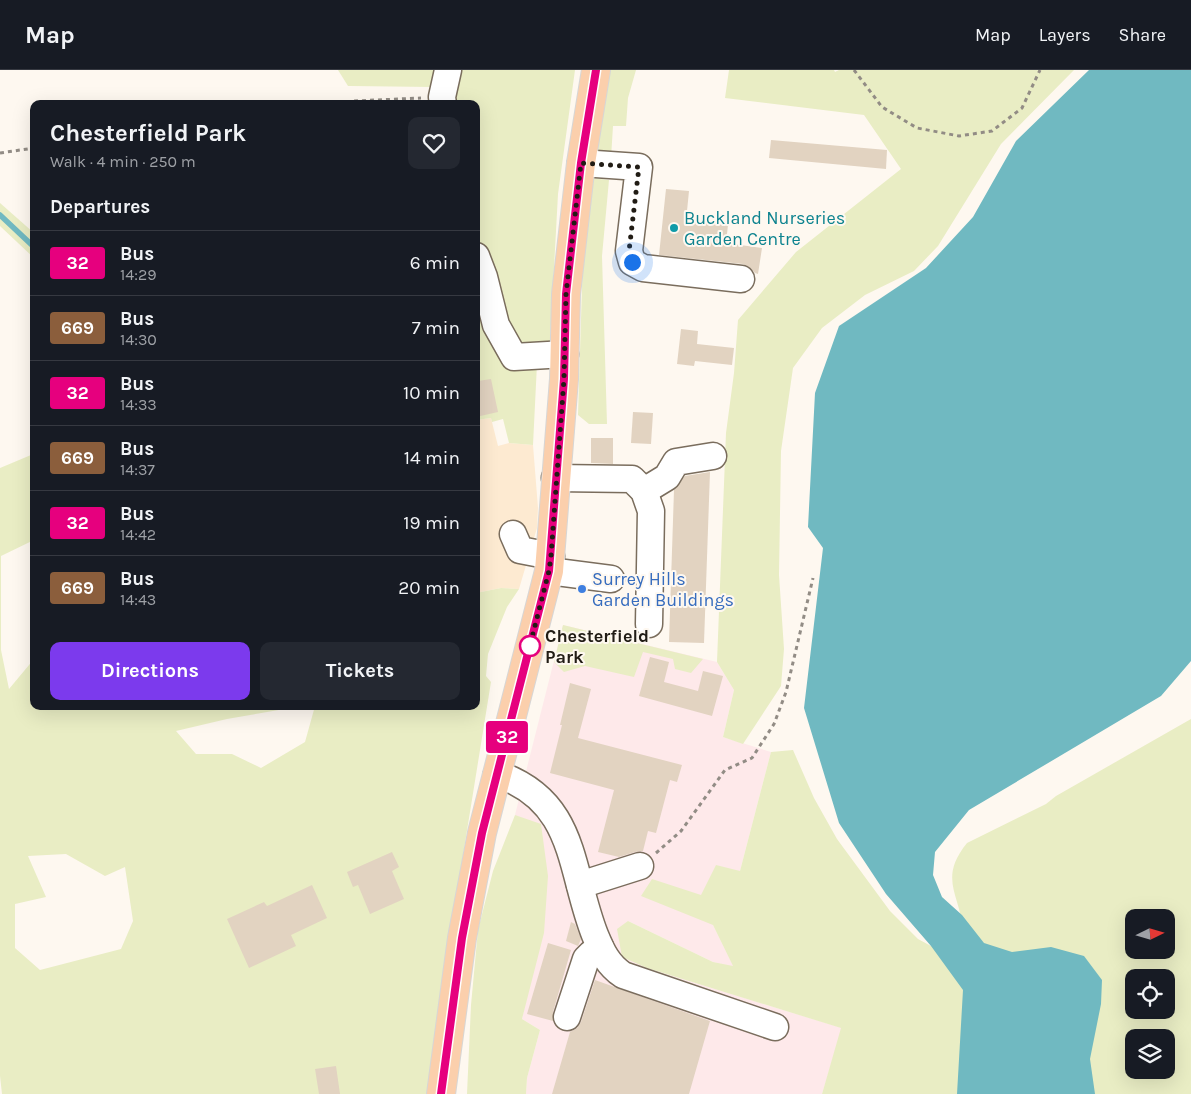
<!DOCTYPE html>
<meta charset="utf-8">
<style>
:root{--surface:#171b24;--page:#242831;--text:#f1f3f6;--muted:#9ea1a6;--line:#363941;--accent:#7c3aed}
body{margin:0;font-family:Karla,sans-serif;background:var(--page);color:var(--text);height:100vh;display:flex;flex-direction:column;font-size:19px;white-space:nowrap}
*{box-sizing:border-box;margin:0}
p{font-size:16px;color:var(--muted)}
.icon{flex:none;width:28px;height:28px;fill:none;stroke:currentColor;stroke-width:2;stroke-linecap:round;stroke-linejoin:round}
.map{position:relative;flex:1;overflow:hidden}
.sheet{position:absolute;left:30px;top:30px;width:450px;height:610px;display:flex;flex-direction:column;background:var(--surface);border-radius:10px;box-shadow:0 5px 20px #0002}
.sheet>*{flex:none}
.badge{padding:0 10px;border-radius:4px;font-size:18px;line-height:32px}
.needle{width:32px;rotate:85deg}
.tools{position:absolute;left:1125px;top:839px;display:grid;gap:10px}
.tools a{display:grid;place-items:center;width:50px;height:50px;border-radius:10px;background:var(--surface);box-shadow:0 5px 20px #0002;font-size:25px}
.you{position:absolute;width:25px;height:25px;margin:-12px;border:4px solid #fff;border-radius:50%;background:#1a73e8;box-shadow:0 0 0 8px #1a73e833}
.map>.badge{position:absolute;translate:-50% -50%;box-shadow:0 0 0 2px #fff}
h2{padding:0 20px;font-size:19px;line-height:45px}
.round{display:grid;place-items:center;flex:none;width:52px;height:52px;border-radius:10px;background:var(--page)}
.overview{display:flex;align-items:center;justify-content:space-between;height:85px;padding:0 20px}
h1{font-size:24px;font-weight:700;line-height:38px}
.button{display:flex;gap:10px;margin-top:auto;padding:10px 20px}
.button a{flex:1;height:58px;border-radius:10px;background:var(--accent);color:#fff;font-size:20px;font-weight:700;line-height:58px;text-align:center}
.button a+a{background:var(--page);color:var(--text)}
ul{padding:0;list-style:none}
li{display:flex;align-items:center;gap:15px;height:65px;padding:0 20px;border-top:1px solid var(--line)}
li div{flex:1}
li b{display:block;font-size:19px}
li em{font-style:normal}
li .badge{min-width:55px;font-weight:700;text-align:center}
header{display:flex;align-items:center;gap:30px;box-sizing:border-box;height:70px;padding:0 25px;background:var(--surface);border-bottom:1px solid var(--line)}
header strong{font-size:24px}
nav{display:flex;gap:28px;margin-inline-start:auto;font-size:18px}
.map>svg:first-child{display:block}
</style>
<header>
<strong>Map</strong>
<nav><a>Map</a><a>Layers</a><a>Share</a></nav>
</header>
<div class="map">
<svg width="1191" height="1024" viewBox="0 0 1191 1024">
<rect width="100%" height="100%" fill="#fef8f0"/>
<!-- built -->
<path fill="#fdead1" d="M491 348 498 376 509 373 533 375 538 438 537 458 519 519 501 518 476 523V350Z"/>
<!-- industrial -->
<path fill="#fee9ea" d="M563 555 717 592 734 620 723 667 771 682 740 801 713 855 734 897 713 892 628 851 647 898 842 958 822 1024H526L527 1008 540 960 522 949 531 906 515 745Z"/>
<!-- green -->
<g fill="#e9edc4" fill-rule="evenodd">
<path d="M338 0H437L432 17 348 16Z"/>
<path d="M456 0H575L558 124 550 272 515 273 500 243 476 170V34H453Z"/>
<path d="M606 0H636L628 28 626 56H613L611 88 593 85Z"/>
<path d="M729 0H834L835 2 839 0H1074L1001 74 938 176 914 201 865 225 822 258 793 298 781 381 779 505 784 579 781 616 743 674 723 667 734 620 717 592 726 363 734 303 738 250 796 182 901 99 864 45 725 28Z"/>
<path d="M592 108 609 110 602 186 607 354H589L578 345 583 185Z"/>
<path d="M0 133 34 163V188L0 156Z"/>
<path d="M476 212 537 294 533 375 509 373 503 349 492 352 491 348 476 350Z"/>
<path d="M31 385 34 390V470L1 486V580L9 619 34 589V636H302L227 649 176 661 196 684H232L261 698 305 672 315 636H476V523L501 518 519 519 507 537 488 584 486 606 491 612 448 878 431 1024H2L0 1006V398ZM66 784 105 806 125 797 133 851 121 879 40 900 15 878V834L46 827 28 786Z"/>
<path d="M563 555 703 589 691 603 675 599 673 589 643 582 634 607 585 596 564 602 554 592Z"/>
<path d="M1191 649V1024H822L841 958 647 898 622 887 617 859 628 851 713 892 733 896 713 855 641 826 652 809 701 825 716 795 740 801 771 682 793 680 814 728 837 769 890 841 918 869 931 876 963 860C960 824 938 809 967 773L1046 734 1056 726ZM1134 848H1166V880H1134ZM1134 908H1166V940H1134ZM1134 968H1166V1000H1134Z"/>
<path d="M515 745 541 754 548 806 544 863 522 949 540 960 527 1008 526 1024H467L471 935 478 860 493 801Z"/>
</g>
<!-- water -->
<path fill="#70b9c1" d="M1089 0H1191V591L1161 626 969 740 935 782 933 805 942 827 962 845 984 873 1012 882 1051 877 1084 886 1102 910 1101 934 1090 989 1095 1024H957L963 920 931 876 886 824 839 753 804 638 823 478 808 457 815 323 839 256 926 198 973 147 1016 71Z"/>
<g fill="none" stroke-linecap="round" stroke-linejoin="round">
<!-- stream -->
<path stroke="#70b9c1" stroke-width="5.5" d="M0 145 34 177"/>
</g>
<!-- building -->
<g fill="#e2d3c1">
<path d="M771 70 887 80 886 99 769 88Z"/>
<path d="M666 119 689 121 686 151 728 155 726 173 762 178 758 204 755 203 749 197 743 194 659 185Z"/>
<path d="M681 259 698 261 697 274 734 278 732 295 695 291 694 296 677 294Z"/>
<path d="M491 309 498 342 476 347V319L479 318 478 311Z"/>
<path d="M633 342 653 343 651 374 631 373Z"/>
<path d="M591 368H613V394L591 393Z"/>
<path d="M710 402 704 573 669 572 674 420 685 406Z"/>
<path d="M650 587 669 592 664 612 698 621 703 601 723 606 712 646 639 626Z"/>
<path d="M570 613 591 619 578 668 682 695 677 712 670 710 656 763 648 761 643 781 635 782 619 787 598 782 614 720 550 703 562 655H560Z"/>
<path d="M392 782 399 797 392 801 404 829 370 844 358 815 353 817 347 802Z"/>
<path d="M312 815 327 848 291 865 296 876 249 898 227 849 264 832 267 836Z"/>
<path d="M571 852 575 854 581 869 578 876 566 871Z"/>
<path d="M548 873 571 880 553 942V951L527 944Z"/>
<path d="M595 910 710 951 689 1024H552L570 962 577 958 581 952Z"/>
<path d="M336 996 340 1024H319L315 999Z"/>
</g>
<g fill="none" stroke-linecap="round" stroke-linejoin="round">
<!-- minor casing -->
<g stroke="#7a6d5d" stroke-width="29">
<g id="minor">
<path d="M443 34 442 27 448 0"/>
<path d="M581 93 639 97 629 181 632 192 643 198 741 209"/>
<path d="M476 186 484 207 496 255 514 287 565 284"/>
<path d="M555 408 632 409 644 421 651 441 649 554"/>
<path d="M644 421 667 407 676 392 713 386"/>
<path d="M513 464 520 480 551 486"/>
<path d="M549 501 611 509"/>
<path d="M497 704C577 731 569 799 595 865 602 882 608 895 623 905L775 957"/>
<path d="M580 815 640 796"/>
<path d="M567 947 586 889 591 884 600 877"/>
</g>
</g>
<!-- major casing -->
<g stroke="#d7d6d5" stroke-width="30">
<path id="major" d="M441 1024 462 868 482 763 549 501 564 309 566 224 581 93 596 0"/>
</g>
<!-- path -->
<g stroke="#928c85" stroke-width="3" stroke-dasharray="4 4" stroke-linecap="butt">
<path d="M854 0 882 37 917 58 959 66 992 61 1022 38 1040 0"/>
<path d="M354 31 421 28"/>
<path d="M0 83 34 78"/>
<path d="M656 783 681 761 725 700 752 688 774 654 786 622 813 508"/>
</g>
<!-- minor -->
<use href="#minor" stroke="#fff" stroke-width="26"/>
<!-- major -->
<use href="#major" stroke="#fbcfac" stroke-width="28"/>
</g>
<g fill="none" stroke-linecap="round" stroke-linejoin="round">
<!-- line casing -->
<g stroke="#fff" stroke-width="11">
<path id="line" d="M441 1024 462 868 482 763 549 501 564 309 566 224 581 93 596 0"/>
</g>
<!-- line -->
<use href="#line" stroke="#e6007e" stroke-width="8"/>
<!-- walk -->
<path stroke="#211c15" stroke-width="5" stroke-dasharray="0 9" d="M530 576 528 583 549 501 551 486 564 309 566 224 581 93 639 97 629 181 632 192"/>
</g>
<!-- markers -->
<circle fill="#0f9aa8" stroke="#fef8f0" stroke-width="2" cx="674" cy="158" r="5"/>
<circle fill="#3f7fe0" stroke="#fef8f0" stroke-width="2" cx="582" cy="519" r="5"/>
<circle fill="#fff" stroke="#e6007e" stroke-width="2.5" cx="530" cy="576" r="10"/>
<g text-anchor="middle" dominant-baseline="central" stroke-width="4" stroke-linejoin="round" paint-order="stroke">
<!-- culture labels -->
<g font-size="18" fill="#0d838f" stroke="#fef8f0" text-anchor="start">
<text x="684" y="148">Buckland Nurseries<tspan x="684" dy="21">Garden Centre</tspan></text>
</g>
<!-- shop labels -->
<g font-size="18" fill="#366cbe" stroke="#fef8f0" text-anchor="start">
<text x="592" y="509">Surrey Hills<tspan x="592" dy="21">Garden Buildings</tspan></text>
</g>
<!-- stop labels -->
<g font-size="18" font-weight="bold" fill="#211c15" stroke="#fef8f0" text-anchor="start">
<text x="545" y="566">Chesterfield<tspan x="545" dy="21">Park</tspan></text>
</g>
</g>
</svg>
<div class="tools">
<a><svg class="needle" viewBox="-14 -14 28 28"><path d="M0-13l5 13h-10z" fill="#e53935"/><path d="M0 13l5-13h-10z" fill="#9ea1a6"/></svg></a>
<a><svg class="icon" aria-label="locate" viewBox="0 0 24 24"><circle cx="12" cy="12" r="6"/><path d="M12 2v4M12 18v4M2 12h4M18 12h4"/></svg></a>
<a><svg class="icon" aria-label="layers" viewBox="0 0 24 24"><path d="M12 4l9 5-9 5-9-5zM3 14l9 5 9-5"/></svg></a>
</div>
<div class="you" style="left:632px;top:192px"></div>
<b class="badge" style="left:507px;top:667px;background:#e6007e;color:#fff">32</b>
<section class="sheet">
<div class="overview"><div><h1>Chesterfield Park</h1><p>Walk · 4 min · 250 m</p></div><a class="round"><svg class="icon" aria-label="heart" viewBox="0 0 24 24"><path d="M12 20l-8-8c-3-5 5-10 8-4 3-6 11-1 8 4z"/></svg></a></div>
<h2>Departures</h2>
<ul>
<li><span class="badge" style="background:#e6007e;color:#fff">32</span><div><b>Bus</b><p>14:29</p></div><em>6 min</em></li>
<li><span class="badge" style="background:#8b5e3c;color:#fff">669</span><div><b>Bus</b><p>14:30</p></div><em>7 min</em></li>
<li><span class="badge" style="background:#e6007e;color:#fff">32</span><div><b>Bus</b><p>14:33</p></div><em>10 min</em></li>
<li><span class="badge" style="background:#8b5e3c;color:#fff">669</span><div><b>Bus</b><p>14:37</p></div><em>14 min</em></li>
<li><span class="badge" style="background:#e6007e;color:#fff">32</span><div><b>Bus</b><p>14:42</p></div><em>19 min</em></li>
<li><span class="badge" style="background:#8b5e3c;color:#fff">669</span><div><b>Bus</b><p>14:43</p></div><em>20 min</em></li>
</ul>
<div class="button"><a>Directions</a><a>Tickets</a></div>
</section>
</div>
